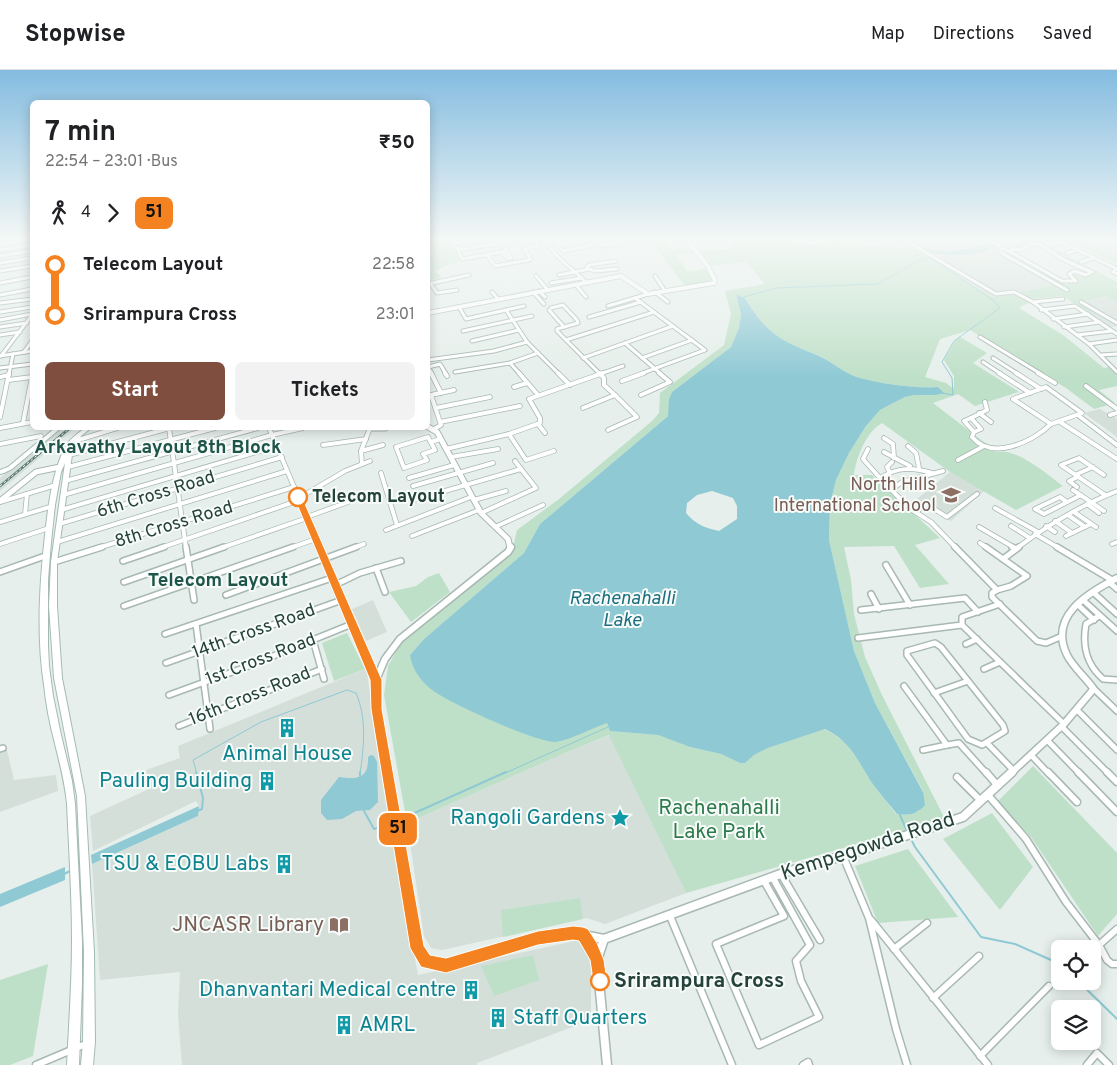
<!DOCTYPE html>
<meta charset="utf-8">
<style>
:root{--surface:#fff;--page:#f2f2f2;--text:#202124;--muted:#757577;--line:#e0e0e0;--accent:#7f4e3f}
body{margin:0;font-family:Overpass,sans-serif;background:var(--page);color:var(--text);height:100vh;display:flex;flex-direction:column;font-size:19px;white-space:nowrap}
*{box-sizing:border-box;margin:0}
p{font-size:16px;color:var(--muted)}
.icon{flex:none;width:28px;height:28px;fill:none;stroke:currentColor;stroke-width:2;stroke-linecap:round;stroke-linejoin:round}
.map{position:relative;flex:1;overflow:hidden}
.details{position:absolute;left:30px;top:30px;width:400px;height:330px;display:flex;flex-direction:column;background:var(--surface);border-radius:8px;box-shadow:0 2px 12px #0003}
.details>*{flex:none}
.badge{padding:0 10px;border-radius:8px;font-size:18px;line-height:32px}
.tools{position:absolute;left:1051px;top:870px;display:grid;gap:10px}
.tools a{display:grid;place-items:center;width:50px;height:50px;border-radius:8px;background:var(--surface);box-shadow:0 2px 12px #0003;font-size:25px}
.map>.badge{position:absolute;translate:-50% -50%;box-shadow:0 0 0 2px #fff}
.legs{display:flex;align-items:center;gap:8px;height:55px;padding:0 15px;font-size:16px}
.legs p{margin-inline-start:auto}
.overview{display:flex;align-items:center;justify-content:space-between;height:85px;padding:0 15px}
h1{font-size:28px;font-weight:700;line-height:38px}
.cta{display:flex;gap:10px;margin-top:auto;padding:10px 15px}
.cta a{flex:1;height:58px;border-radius:8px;background:var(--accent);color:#fff;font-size:20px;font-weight:700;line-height:58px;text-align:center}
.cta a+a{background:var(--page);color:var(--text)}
ul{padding:0 15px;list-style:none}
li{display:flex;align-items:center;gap:18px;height:50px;font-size:19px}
li i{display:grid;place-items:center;width:8px;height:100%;margin:0 6px;background:currentColor}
li i::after{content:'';width:12px;height:12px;margin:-6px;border:4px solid;border-radius:50%;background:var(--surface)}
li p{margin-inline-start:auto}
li:first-child i{background:linear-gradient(#0000 50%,currentColor 0)}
li:last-child i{background:linear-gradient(currentColor 50%,#0000 0)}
header{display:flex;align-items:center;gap:30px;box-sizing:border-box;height:70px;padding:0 25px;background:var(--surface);border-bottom:1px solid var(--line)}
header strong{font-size:24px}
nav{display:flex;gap:28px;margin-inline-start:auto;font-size:18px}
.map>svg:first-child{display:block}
</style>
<header>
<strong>Stopwise</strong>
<nav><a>Map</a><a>Directions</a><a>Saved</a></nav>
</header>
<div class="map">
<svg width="1117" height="995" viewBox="0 0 1117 995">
<rect width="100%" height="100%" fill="#e6efeb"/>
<!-- built -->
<g fill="#d4dfda">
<path d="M990 169 1004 176 1003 182 995 183 1054 215 992 227 914 179 915 178 906 175 841 170Z"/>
<path d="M1078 169H1112L1117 172V188Z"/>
<path d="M1106 226 1117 233V256L1110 258 1090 245 1096 243 1080 233Z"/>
<path d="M1100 339 1117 349V367L1084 343Z"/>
<path d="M62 358H75L0 421V408Z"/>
<path d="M950 402 984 421 951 451 917 429Z"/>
<path d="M373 530 387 562 366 571 352 539Z"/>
<path d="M365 599 367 603 392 767 418 905 579 870 591 888V950L477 993V995H182L178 945 180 902 100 910 92 794 198 746 199 736 196 731 93 781 90 746 149 719 146 700 180 688 178 676Z"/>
<path d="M610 665 686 823 605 854 586 848 442 880 431 878 424 866 407 753 563 684Z"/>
<path d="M7 680 14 710 56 705 58 721 0 742V683Z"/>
</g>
<!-- green -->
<g fill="#bfe0c8" fill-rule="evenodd">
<path d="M428 169H449L459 191 434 201 442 207 428 211Z"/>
<path d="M729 169 814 175 839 173 914 179 992 227 1015 224 1030 232 1019 238 1063 265 1104 298 1110 297 1117 305V316L1099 320 1115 333 1094 339 1066 318 970 260 940 269 925 307 946 313 954 319V306L944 290 955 271 960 267 987 283 973 293 1019 322 975 336 958 324 933 333 997 382C1016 377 1048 405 1063 416L1016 440 950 402 882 353C866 362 856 388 854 405H872L940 468 915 475 949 514 920 518 894 476 844 477 851 510 854 544 865 587 882 625 945 749 686 823 609 665 563 684 407 753 384 625 388 596 403 570 512 482 517 460 559 429 652 351 659 343 660 323 724 275 731 244 725 221 765 214 746 192 711 196 700 181 733 179 730 176 735 175ZM736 226 744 227C752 239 759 251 770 260 784 273 801 278 818 285 830 290 841 301 854 306 874 313 917 319 938 317L943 323 935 325H915L905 327 880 340 866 356 849 383 836 410 830 434 829 470 854 581 875 633 923 721 919 741 907 745 896 744C889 734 880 724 872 713 857 690 851 672 824 659L768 678 754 685 745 693H740L721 684 690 677 658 665 611 661 607 652 558 672 410 585 424 569 524 483 540 454 669 345V329L672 322 731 277 739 258 741 244Z"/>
<path d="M1036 169 1117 212V233L1106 226 1080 233 1097 243 1090 245 1063 226 1032 229 1019 222 1053 215 994 183 1005 181 1066 214 1078 211 1072 205 1078 202 1088 206 1094 202 1067 191 1039 173 1027 174 1019 180 1006 175Z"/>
<path d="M1065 169H1078L1117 188V194Z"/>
<path d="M666 170 673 180 691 178 695 183 676 185 687 201 707 199 712 210 711 213 685 216 651 171Z"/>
<path d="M439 503 450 522 411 552 389 522 416 516 428 507Z"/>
<path d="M347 563 365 599 334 611 322 573Z"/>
<path d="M1033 696 1117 783V844L1098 866 1031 767 998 731Z"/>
<path d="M992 743 1033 797 1000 840 943 769Z"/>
<path d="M908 779 958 847 878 853 855 796Z"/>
<path d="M580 828 583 849 503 867 501 840Z"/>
<path d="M533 885 539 910 494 926 481 896Z"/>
<path d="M48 894 33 986 10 995H0V910Z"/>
</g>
<!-- water -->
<g fill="#8ec9d4" fill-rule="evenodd">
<path d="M992 174 996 176C975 189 947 185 924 182V179L942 182 968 179Z"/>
<path d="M736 225 744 227C752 239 759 251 770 260 784 273 801 278 817 285 830 290 841 301 854 306 873 313 918 319 938 317L944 323 936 325H915L905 327 880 340 866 356 849 383 836 410 830 434 829 470 854 581 875 633 923 722 925 735C917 744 909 746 897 744 889 734 880 724 872 713 857 690 851 672 825 659L768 678 754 685 745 693H740L721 684 690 677 658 665 610 661 607 653C595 657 567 671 556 672 535 672 454 635 435 622 422 613 412 600 410 585L424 569 524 483 540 454 668 346 669 329 672 322 731 277 739 258 741 244ZM712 421 733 428 737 436V449L719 461C705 458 695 454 686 443L687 433 697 425Z"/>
<path d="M371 685 374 686 377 692 378 732 370 740 356 741 342 749 327 750 321 743V730L339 707C358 710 369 708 368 687Z"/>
<path d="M199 736 198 746 92 794 91 785Z"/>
<path d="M65 797V810L0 837V824Z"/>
</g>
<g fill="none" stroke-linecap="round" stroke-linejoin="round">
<!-- stream-far1 -->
<g stroke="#8ec9d4" stroke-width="1">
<path d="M912 176 993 230 1000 238 954 271 942 292 952 308 953 325 942 323"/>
<path d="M919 177 942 182"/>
<path d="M744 227 776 218 877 214 920 190 928 188"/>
<path d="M197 704 193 690 261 652 347 620 356 623C367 649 364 676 360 704"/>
<path d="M503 704 608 657"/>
</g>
<!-- stream -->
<g stroke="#8ec9d4" stroke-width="2">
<path d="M196 702 203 728 202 739 197 741"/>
<path d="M360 706V702"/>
<path d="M364 741 374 759 393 752"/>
<path d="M900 745 907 761"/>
<path d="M399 750 506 702"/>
<path d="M910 767 915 777 981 867 1015 874 1060 894"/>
<path d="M64 804 72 800"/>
<path d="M1078 911 1117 949"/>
</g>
<!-- minor-far3 casing -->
<g stroke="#a8b8b2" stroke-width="5">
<g id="minor-far3">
<path d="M449 169H452"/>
<path d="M543 169 558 187 587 213"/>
<path d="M595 169 603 176 618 173 615 169"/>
<path d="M903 169 996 224 1014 222 1033 232 1089 274 1117 302"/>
<path d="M986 169 1001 177 1000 181 1003 184 1067 220"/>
<path d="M1055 169 1117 199"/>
<path d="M589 170 594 175 563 181 558 175Z"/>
<path d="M546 173 562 171"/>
<path d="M1029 174H1039L1066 191 1092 202 1086 205 1074 201 1069 204 1076 211H1062L1009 181 1013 179 1021 180Z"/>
<path d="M1051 175 1061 172"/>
<path d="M503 176 507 181"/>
<path d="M460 178H455L453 173 479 169"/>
<path d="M1001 178 1009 181"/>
<path d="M0 180 32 175"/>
<path d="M507 181 511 188H507L502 182Z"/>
<path d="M502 182 462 189 458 180 527 169"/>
<path d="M1067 183 1077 180"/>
<path d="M487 185 495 196 529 190 531 189 524 179 539 176 535 170"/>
<path d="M0 186 32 181"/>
<path d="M1081 192 1094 188"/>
<path d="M0 193 32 188"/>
<path d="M1117 198 1113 202 1117 204"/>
<path d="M589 199 587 197 589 195 616 191"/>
<path d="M0 201 32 196"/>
<path d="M559 205 589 199 595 201 617 199"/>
<path d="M536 206 547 219"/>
<path d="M655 206 665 221"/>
<path d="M0 213 32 207"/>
<path d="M430 213 437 223 457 220"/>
<path d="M551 213 582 208"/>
<path d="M428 214 469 205"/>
<path d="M576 215 586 227"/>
<path d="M539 221 545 227"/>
<path d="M492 222 498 229"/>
<path d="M533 222 544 234"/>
<path d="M655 222 668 232"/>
<path d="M0 225 32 219"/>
<path d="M1033 232 1063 229"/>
<path d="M1081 232 1117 253"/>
<path d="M0 233 32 229"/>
<path d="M608 236 635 228"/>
<path d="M459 237 466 249 524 236"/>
<path d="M551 238 563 235 577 250 578 253 557 259V261L600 304"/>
<path d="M506 240 527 272 559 304"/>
<path d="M549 240 564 257"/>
<path d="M1041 240 1075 236 1117 264"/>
<path d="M0 242 32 237"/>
<path d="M589 247 641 232"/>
<path d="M1053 249 1088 244"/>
<path d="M0 250 32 244"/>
<path d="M0 257 27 253"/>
<path d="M1064 257 1100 252"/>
<path d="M463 261 532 246"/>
<path d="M0 265 20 262"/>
<path d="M1077 265 1112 261"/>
<path d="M980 267 1041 304"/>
<path d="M566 270 654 242"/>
<path d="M472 271 519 260"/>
<path d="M625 273 661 304"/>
<path d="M1089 274 1117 270"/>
<path d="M24 282 32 271"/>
<path d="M1101 285 1117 284"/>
<path d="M0 286 32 281"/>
<path d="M1 286 32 245"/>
<path d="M583 288 673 256"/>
<path d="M642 288 692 270"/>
<path d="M993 288 1018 304"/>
<path d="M428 290 494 281 527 272"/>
<path d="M983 292 1001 304"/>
<path d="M510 293 520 304"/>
<path d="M428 297 432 304"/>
<path d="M428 297 440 294 446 304"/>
<path d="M0 298 32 294"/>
<path d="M455 302 510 293 538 283"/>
<path d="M9 304 13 284"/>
<path d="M600 304 623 296"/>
<path d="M640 304 705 280 635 228 648 224"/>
</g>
</g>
<!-- minor-far2 casing -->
<g stroke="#a8b8b2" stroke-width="5.5">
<g id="minor-far2">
<path d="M431 303 441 323"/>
<path d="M445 303 447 306"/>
<path d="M519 303 538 325"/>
<path d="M558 303 570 315"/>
<path d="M999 303 1030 323"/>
<path d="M1016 303 1041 319"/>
<path d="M1038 303 1055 313"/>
<path d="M0 307 9 305"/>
<path d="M8 310 32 307"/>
<path d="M622 311 644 303"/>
<path d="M1086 316 1117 339"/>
<path d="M514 317 527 313"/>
<path d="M1046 317 1082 343 1051 354 1013 329Z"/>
<path d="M641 325 670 312 659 303"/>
<path d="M985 332 987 340 971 348 981 359 974 362 972 367C992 391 1033 372 1051 354"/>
<path d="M436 338 490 327"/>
<path d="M583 338 615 325 604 315V308L599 303"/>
<path d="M979 343 991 352"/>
<path d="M1110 345 1117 343"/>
<path d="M1079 346 1117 375"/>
<path d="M0 347 9 303"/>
<path d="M971 348 964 351 974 362"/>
<path d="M440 352 520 336"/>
<path d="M1060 352 1117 389"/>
<path d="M23 353 32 307"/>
<path d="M538 354 545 363"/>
<path d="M0 358 32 352"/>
<path d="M169 358 186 478"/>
<path d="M269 358 320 478"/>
<path d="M434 359 441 355 431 325 454 320"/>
<path d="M608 360 637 347 615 325"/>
<path d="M509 364 526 390 554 381"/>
<path d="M428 367 435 380 423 384 427 390 404 398 396 377Z"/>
<path d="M884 368 893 374 894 388"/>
<path d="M75 371 117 358"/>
<path d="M431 372 440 369"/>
<path d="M0 374 41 366"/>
<path d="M323 375 366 369"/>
<path d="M908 376 916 383 919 398"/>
<path d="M446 379 509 364 540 353V348L529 329 603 303"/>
<path d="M868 379 863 389 880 408"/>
<path d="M361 381 383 375"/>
<path d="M884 382 910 396"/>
<path d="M69 385 170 358"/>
<path d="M451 387 498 379"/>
<path d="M958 390 984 376"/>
<path d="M515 391 521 399"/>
<path d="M362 394 361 381 370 358"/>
<path d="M68 397 215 358"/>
<path d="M381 403 397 455"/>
<path d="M890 403 887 397 892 392"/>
<path d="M932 403C912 397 898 397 880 408L909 438 931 452 956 478"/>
<path d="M1075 405 1093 397"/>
<path d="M1104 405 1079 388 1061 395 1105 425"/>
<path d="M409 408 454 395"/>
<path d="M65 411 258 358"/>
<path d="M413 416 493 393"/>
<path d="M1077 417 1069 411 1078 407"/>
<path d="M891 420 902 412 943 401"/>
<path d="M1073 420 1104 441"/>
<path d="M63 425 272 365 303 358"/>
<path d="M299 428 345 401 370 391"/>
<path d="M414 430 521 399 536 418 481 443"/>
<path d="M474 430 506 421"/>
<path d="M0 432 56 415"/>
<path d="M1067 432 1060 427 1035 439 1044 444 1081 425"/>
<path d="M1087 434 1099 443"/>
<path d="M995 438 1038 462"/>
<path d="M61 440 277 376"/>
<path d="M916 442 926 434 947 447 977 424"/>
<path d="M1074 442 1096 457"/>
<path d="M25 444 27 424"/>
<path d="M1068 445 1085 457"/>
<path d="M307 447 348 432"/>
<path d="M1055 451 1072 463"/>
<path d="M0 452 53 436"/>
<path d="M59 454 282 387"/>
<path d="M1011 456 1030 468"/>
<path d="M1046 456 1055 462"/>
<path d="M495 457 543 435"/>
<path d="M979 457 1015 478"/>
<path d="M386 460 471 427"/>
<path d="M1035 464 1059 478"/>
<path d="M412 466 479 440"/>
<path d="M1066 466 1091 454"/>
<path d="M57 472 287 401"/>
<path d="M980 473 987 478"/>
<path d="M0 474 49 458"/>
<path d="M1112 474 1117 472"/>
<path d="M98 478 294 417"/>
<path d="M160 478 300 430"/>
<path d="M221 478 307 448"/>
<path d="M290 478 316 469"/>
<path d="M353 478 364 474"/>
<path d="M1017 478C1048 455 1081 435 1117 421"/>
</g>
</g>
<!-- minor-far1 casing -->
<g stroke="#a8b8b2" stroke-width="8">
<g id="minor-far1">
<path d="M186 477 194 530"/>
<path d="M319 477 376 610"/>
<path d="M955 477 997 520 992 523V527L1037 571 1046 573 1060 567"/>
<path d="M986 477 1027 506 1011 516 997 520"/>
<path d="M1012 477 1016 479"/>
<path d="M1057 477 1112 510"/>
<path d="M1003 489 1019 477"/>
<path d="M123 491 164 477"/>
<path d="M54 492 102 477"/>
<path d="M886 495 910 535"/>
<path d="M376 498 385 522"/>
<path d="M0 502 45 486"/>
<path d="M124 512 224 477"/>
<path d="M1109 512 1117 519"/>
<path d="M335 515 360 503 401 491"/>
<path d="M1093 522 1117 544"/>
<path d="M871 524 879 539"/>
<path d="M226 525 356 477"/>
<path d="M1083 530 1117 561"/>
<path d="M1078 535 1094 550"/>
<path d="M124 536 293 477"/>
<path d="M861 540 965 528 978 542"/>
<path d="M1099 546 1086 554C1082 576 1086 594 1103 609L1117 610"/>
<path d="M196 554 210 659"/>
<path d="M962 555 1064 654"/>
<path d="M165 564 332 508"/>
<path d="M858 568 962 555V547L1000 534"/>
<path d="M313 570 324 609"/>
<path d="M935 573 941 577 1003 655 1005 661 982 675 968 669 907 585V581Z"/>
<path d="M966 574 977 569"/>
<path d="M166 593 342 530"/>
<path d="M984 599 1000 592"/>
<path d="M904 616 947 675 959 673 987 704"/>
<path d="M1093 618 1117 641"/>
<path d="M934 623 968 611"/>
<path d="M169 625 246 597 352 554"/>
<path d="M1077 640 1117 680"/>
<path d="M179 656 322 599"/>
<path d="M1062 657 1109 704"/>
<path d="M1047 670 1080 704"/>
<path d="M987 673 1014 701"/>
<path d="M0 679 3 678"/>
<path d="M923 680 947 675"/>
<path d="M1031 685 1049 704"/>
</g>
</g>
<!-- minor casing -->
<g stroke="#a8b8b2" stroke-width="9">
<g id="minor">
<path d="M986 702 998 716"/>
<path d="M1048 702 1077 732"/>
<path d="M1078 702 1117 742"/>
<path d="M1107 702 1117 712"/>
<path d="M957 707 981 731"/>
<path d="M988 725 1026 769 1066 832 1099 875 1107 890 1112 894H1117"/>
<path d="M843 786 869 848 896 959 907 995"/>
<path d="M781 804 820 870"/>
<path d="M764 811 784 846 716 874 759 975 819 947 801 911 796 891 810 875 773 808"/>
<path d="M670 846 732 995"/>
<path d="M871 850 988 995"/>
<path d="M894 879 927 853"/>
<path d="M1089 879 1099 875 1117 859"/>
<path d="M933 928 979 886"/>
<path d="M980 986 1049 916"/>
<path d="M36 995 88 973"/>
<path d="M803 995 808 992 809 995"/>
<path d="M1087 995 1097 983 1109 995"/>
</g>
</g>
<!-- tertiary-far3 casing -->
<g stroke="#a8b8b2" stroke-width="5.5">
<g id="tertiary-far3">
<path d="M777 169 814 173 832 169"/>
<path d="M428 243 621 206 648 224 714 213 715 210 707 195 686 169"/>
</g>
</g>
<!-- tertiary-far2 casing -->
<g stroke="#a8b8b2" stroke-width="7">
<g id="tertiary-far2">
<path d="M428 357 437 362 481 443 508 469 510 478"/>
<path d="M370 358H385"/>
<path d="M0 431 36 402 60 397"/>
</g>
</g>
<!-- tertiary-far1 casing -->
<g stroke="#a8b8b2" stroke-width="9">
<g id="tertiary-far1">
<path d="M387 704 376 639V610L385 589 400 569 508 482 511 477"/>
<path d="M1010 704 1064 654 1092 621 1093 618C1085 607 1073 597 1067 585 1048 546 1088 523 1117 508"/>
</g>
</g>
<!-- tertiary casing -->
<g stroke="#a8b8b2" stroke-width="11">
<g id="tertiary">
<path d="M387 702 418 878 426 892 446 895 538 868 573 863 604 869"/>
<path d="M583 864 597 890 607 995"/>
<path d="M597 890 604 869 786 802 843 786 963 747 1012 702"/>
</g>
</g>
<!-- secondary casing -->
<g stroke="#a4bbb3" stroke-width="2">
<g id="secondary">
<path d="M55 358H61L12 399 4 403 0 404V400L8 397Z"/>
<path d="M85 358H91L81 366 72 385 57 492V536L62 608 85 726 94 882 95 972 93 995H81L83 972 84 882 77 726 54 608 49 536 51 492 65 393 61 402 55 435 51 472 48 510V576L49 596 53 626 61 665 72 711 75 734 82 870V915L79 995H67C69 953 72 912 72 870 72 825 69 779 67 734 65 713 60 694 55 674 50 655 46 635 44 615 36 563 40 508 46 456 49 430 53 403 64 379 68 370 78 363 85 358Z"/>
</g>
</g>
<!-- minor-far3 -->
<use href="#minor-far3" stroke="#fff" stroke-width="3"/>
<!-- minor-far2 -->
<use href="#minor-far2" stroke="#fff" stroke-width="4"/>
<!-- minor-far1 -->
<use href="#minor-far1" stroke="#fff" stroke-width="5"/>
<!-- minor -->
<use href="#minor" stroke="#fff" stroke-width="6"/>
<!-- tertiary-far3 -->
<use href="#tertiary-far3" stroke="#fff" stroke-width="4"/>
<!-- tertiary-far2 -->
<use href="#tertiary-far2" stroke="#fff" stroke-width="5"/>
<!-- tertiary-far1 -->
<use href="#tertiary-far1" stroke="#fff" stroke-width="6"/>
<!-- tertiary -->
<use href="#tertiary" stroke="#fff" stroke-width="8"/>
<!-- secondary -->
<use href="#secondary" fill="#fff" fill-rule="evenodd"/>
<!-- rail casing -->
<g stroke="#5f7d75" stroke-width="2.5">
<path id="rail" d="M0 416 70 358"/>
</g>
<!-- rail -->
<use href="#rail" stroke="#f7fbf9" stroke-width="1" stroke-dasharray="2.5" stroke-linecap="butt"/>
</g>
<!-- sky -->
<linearGradient id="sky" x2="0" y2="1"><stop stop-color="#84bce0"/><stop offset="0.55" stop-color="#f4f8f6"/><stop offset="1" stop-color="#f4f8f6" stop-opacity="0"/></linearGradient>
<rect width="1117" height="308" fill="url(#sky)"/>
<!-- line-1 -->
<path fill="#f58220" stroke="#fff" d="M298 424 302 427 382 610V639L424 876 430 885 446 888 538 861 573 856 583 857 588 859 597 873 604 890 607 911 605 916 600 918 594 916 590 890 579 871 573 870 538 875 446 903 421 897 410 878 371 639 370 610 294 427Z"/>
<!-- icons -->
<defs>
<g id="school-bare" transform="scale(1.5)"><path d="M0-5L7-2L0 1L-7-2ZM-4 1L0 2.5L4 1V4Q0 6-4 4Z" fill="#8d6e63" stroke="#f7fbf9" stroke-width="2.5" paint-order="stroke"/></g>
<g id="building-bare" transform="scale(1.5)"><path d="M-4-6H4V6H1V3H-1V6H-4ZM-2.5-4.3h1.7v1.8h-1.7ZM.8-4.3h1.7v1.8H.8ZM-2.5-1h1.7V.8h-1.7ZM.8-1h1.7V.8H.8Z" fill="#0f9aa8" stroke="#f7fbf9" stroke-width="2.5" paint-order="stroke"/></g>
<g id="sight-bare" transform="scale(1.5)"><path d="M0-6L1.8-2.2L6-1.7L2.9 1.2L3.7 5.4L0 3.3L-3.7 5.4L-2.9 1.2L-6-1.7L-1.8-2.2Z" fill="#0f9aa8" stroke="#f7fbf9" stroke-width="2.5" paint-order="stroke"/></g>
<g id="library-bare" transform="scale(1.5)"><path d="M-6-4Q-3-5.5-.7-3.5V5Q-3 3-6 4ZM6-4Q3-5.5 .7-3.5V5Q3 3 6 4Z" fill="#8d6e63" stroke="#f7fbf9" stroke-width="2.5" paint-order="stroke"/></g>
</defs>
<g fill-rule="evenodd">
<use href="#school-bare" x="951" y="425"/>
<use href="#building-bare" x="287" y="658"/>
<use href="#building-bare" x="267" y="711"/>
<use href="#sight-bare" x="620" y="748"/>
<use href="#building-bare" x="284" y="794"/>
<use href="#library-bare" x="339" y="855"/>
<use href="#building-bare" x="471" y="920"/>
<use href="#building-bare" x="498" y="948"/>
<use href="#building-bare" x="344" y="955"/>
</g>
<!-- markers -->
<g fill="#fff" stroke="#f58220" stroke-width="2.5">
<circle cx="298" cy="427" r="9"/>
<circle cx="600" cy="911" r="9"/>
</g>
<g text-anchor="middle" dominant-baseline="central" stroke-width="4" stroke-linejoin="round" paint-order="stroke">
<!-- education labels -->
<g font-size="18" fill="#785e54" stroke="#f7fbf9" text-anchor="end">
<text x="936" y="415">North Hills<tspan x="936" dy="21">International School</tspan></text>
</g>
<!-- street labels -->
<g font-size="18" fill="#24423a" stroke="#f7fbf9">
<text transform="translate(156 425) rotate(-17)">6th Cross Road</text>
<text transform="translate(174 455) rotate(-17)">8th Cross Road</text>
<text transform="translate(254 562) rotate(-20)">14th Cross Road</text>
<text transform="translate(261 590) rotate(-21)">1st Cross Road</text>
<text transform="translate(250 627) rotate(-22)">16th Cross Road</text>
</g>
<!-- stop labels -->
<g font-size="18" font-weight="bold" fill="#24423a" stroke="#f7fbf9" text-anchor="start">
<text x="312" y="427">Telecom Layout</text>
</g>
<!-- neighbourhood labels -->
<g font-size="19" font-weight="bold" fill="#1f5548" stroke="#f7fbf9">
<text x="158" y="378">Arkavathy Layout 8th Block</text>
<text x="218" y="511">Telecom Layout</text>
</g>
<!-- water labels -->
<g font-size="19" font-style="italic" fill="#1c6f80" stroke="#f7fbf9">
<text x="622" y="529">Rachenahalli<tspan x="622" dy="22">Lake</tspan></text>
</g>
<!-- near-culture labels -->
<g font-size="21" fill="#0d838f" stroke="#f7fbf9" text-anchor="end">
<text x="287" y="684" text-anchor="middle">Animal House</text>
<text x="252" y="711">Pauling Building</text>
<text x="605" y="748">Rangoli Gardens</text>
<text x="269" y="794">TSU &amp; EOBU Labs</text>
<text x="456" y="920">Dhanvantari Medical centre</text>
<text x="513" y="948" text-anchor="start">Staff Quarters</text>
<text x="359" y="955" text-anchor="start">AMRL</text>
</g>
<!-- near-park labels -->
<g font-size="21" fill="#2d7a4b" stroke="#f7fbf9">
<text x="719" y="738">Rachenahalli<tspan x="719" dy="24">Lake Park</tspan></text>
</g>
<!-- near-street labels -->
<g font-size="21" fill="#24423a" stroke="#f7fbf9">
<text transform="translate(868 777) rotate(-18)">Kempegowda Road</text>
</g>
<!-- near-education labels -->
<g font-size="21" fill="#785e54" stroke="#f7fbf9" text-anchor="end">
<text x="324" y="855">JNCASR Library</text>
</g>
<!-- near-stop labels -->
<g font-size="21" font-weight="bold" fill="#24423a" stroke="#f7fbf9" text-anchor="start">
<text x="614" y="911">Srirampura Cross</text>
</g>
</g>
</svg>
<div class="tools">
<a><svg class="icon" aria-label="locate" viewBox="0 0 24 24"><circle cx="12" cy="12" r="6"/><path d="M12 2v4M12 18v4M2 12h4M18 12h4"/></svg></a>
<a><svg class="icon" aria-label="layers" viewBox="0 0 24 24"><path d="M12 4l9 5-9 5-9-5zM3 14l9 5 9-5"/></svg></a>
</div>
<b class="badge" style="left:398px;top:759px;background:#f58220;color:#111">51</b>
<section class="details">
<div class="overview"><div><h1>7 min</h1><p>22:54 – 23:01 · Bus</p></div><b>₹50</b></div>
<div class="legs"><svg class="icon" aria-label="walk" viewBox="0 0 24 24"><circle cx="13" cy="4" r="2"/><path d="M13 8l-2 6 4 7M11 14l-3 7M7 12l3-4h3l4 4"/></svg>4<svg class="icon" aria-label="forward" viewBox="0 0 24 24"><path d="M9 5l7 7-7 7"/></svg><b class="badge" style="background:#f58220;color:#111">51</b></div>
<ul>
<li><i style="color:#f58220"></i><b>Telecom Layout</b><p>22:58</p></li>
<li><i style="color:#f58220"></i><b>Srirampura Cross</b><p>23:01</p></li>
</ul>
<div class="cta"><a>Start</a><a>Tickets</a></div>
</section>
</div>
